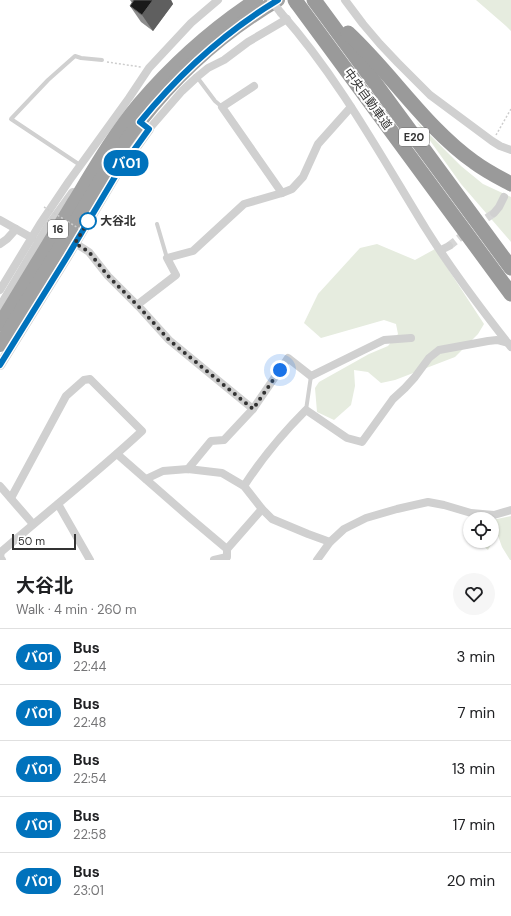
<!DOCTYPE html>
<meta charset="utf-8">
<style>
:root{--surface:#fff;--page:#f6f6f6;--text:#202124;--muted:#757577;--line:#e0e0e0}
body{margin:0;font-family:"DM Sans","Noto Sans JP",sans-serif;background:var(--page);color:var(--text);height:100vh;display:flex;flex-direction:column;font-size:15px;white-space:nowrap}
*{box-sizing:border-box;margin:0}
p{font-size:13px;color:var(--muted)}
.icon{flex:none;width:22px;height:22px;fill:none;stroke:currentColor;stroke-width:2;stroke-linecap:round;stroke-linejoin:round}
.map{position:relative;height:560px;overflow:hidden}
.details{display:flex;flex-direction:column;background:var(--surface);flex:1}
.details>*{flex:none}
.badge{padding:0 8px;border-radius:13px;font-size:14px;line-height:26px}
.tools{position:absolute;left:463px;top:512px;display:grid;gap:8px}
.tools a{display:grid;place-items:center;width:36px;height:36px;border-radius:50%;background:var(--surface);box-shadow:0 1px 3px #0004;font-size:20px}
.scale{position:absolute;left:12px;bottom:10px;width:64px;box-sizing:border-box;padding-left:4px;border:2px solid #333;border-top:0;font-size:11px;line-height:14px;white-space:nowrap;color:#333;-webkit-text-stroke:3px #fff;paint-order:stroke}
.you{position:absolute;width:20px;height:20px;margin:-10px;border:3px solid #fff;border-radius:50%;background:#1a73e8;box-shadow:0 0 0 6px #1a73e833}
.map>.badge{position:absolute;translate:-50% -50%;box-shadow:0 0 0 2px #fff}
.round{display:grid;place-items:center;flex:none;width:42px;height:42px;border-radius:21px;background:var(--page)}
.head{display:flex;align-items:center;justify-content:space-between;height:68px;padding:0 16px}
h1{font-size:19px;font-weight:700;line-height:30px}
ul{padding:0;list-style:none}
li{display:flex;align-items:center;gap:12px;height:56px;padding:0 16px;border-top:1px solid var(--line)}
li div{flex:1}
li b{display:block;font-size:15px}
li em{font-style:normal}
li .badge{min-width:44px;font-weight:700;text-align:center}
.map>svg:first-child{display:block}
</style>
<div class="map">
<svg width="511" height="560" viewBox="0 0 511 560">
<rect width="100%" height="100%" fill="#fff"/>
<!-- green -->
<g fill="#e6ecdf">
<path d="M476 0H511V31L506 26Z"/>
<path d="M416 121 461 166 483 184 511 197V242L461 184Z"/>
<path d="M377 244 415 260 435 249 484 324 478 334 455 357 395 380 381 383 368 372 354 370 355 386 351 405 334 420 317 412 315 388 319 382 369 354 388 346 398 334 396 324 384 320 321 338 304 323 318 294 360 248Z"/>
<path d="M511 516V560H510L502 547 497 533 488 550 477 541H492V519H497Z"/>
</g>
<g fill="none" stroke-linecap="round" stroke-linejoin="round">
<!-- minor-tunnel -->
<g stroke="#d6d6d6" stroke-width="8" stroke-dasharray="8 4" stroke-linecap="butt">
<path d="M477 225 494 213"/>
<path d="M449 246 467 232"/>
</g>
<!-- path -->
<g stroke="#cdcdcd" stroke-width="1.5" stroke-dasharray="2 2" stroke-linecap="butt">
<path d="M107 62 141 67"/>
<path d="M496 135 511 109"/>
</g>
<!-- service -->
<g stroke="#d0d0d0" stroke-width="4">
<path d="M197 77 215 101 222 107"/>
<path d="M80 165 11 119 48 80 75 56 81 58 102 60"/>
<path d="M157 224 167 258"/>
<path d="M306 410 311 376"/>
</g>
<!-- minor -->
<g stroke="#d0d0d0" stroke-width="8">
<path d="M345 0 363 24 380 44 398 63 430 95 492 141 500 146 511 150"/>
<path d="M281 13C338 77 381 156 426 229 451 269 481 309 511 347"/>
<path d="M254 86 222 107 282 193"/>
<path d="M149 129 182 91 197 77 208 68 224 60 248 42 287 19"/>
<path d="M494 213 499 207 504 197"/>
<path d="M0 220 32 238"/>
<path d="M75 243 89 252 108 276 141 309 169 340 253 409 224 440 211 441 188 469"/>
<path d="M0 244 7 239 16 229"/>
<path d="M441 250 449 246"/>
<path d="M0 290 40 224 69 181 129 98 149 68 191 23 218 0"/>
<path d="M137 305 176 275 167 258 193 251 244 204 282 193 292 189 303 177 318 144 351 107"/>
<path d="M253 409 288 358 311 376 384 340 411 338"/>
<path d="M117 454 189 517 227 549V557L214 560"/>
<path d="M146 479 163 471 188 469 222 473 244 486 262 509 272 519 308 534 330 542"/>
<path d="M0 486 33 524"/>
<path d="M244 486C262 458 283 433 306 410L347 438 362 442 393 399 405 388 415 377 429 358 439 350 488 341 497 340 508 343"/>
<path d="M58 504 90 560"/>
<path d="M227 549 262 509"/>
<path d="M2 560 0 557 1 552C48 511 97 473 142 431L90 379 84 380 66 396 11 498"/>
<path d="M317 560 330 542 344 529 366 518 397 509 428 502 444 505 471 513 494 515 511 510"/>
</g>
<!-- tertiary -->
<g stroke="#d0d0d0" stroke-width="10">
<path d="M0 308 47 229 73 193"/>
<path d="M0 365 67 257 116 175 149 129"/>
</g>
<!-- trunk -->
<g stroke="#a2a2a2" stroke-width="14">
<path d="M0 324C25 283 49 243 74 202 94 169 114 134 139 104 173 64 212 29 256 0"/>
<path d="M0 345C26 302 53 259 79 216 98 184 117 151 140 122 178 73 225 31 278 0"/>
</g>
<!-- motorway -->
<g stroke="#9a9a9a" stroke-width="15">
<path d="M314 0 511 268"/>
<path d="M297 3 511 294"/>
<path d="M348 33C392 74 425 127 474 162 486 171 498 177 511 184"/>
</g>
<!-- path-bridge -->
<path stroke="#cdcdcd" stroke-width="1.5" stroke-dasharray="2 2" stroke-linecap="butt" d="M44 207 88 234"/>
<!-- minor-bridge -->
<path stroke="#d0d0d0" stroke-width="8" d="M271 0 281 13"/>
<!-- motorway-bridge -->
<path stroke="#9a9a9a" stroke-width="15" d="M295 0 297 3"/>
</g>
<!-- wall -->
<path fill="#8c8c8c" d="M130 0H171L173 4 153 31 141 22 130 6 132 3Z"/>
<!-- shaded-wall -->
<path fill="#5f5f5f" d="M153 0H171L173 4 153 31 142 15Z"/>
<!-- building -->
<path fill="#1a1a1a" stroke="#5f5f5f" d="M134 0H153L142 15 130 6Z"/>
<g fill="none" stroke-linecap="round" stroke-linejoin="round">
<!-- line casing -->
<g stroke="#fff" stroke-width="9">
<path id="line" d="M0 365 67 257 116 175 149 129 140 122C179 74 225 32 278 0"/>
</g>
<!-- line -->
<use href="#line" stroke="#0072bc" stroke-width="6"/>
<!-- walk -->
<path stroke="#333" stroke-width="4" stroke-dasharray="0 7.2" d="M88 221 92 216 75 243 89 252 108 276 141 309 169 340 253 409 280 370"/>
</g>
<!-- markers -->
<circle fill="#fff" stroke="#0072bc" stroke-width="2" cx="88" cy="221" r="8"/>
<g text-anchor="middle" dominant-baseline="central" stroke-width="4" stroke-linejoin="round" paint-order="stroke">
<!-- shield labels -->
<g fill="#fff" stroke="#707070" stroke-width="1">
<rect x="399" y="128" width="30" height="18" rx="3"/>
<rect x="48" y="220" width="20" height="18" rx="3"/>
</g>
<g font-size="11" font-weight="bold" fill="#333">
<text x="414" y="137">E20</text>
<text x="58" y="229">16</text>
</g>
<!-- street labels -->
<g font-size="12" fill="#333" stroke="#fff">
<text transform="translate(368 99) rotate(54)">中央自動車道</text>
</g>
<!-- stop labels -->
<g font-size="12" font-weight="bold" fill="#333" stroke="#fff" text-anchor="start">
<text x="100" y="221">大谷北</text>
</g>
</g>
</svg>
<div class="tools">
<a><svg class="icon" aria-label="locate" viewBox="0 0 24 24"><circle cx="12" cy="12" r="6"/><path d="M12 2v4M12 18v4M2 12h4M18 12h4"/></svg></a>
</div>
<div class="scale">50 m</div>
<div class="you" style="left:280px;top:370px"></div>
<b class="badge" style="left:126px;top:163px;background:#0072bc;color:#fff">バ01</b>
</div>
<section class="details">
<div class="head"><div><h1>大谷北</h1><p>Walk · 4 min · 260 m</p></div><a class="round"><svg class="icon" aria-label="heart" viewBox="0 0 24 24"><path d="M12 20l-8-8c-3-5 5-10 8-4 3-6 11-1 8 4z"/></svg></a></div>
<ul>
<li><span class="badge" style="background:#0072bc;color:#fff">バ01</span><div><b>Bus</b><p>22:44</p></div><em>3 min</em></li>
<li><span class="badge" style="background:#0072bc;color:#fff">バ01</span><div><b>Bus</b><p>22:48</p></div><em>7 min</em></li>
<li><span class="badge" style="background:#0072bc;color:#fff">バ01</span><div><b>Bus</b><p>22:54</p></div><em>13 min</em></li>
<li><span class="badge" style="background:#0072bc;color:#fff">バ01</span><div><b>Bus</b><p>22:58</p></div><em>17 min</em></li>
<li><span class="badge" style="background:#0072bc;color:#fff">バ01</span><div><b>Bus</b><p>23:01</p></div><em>20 min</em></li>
</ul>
</section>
